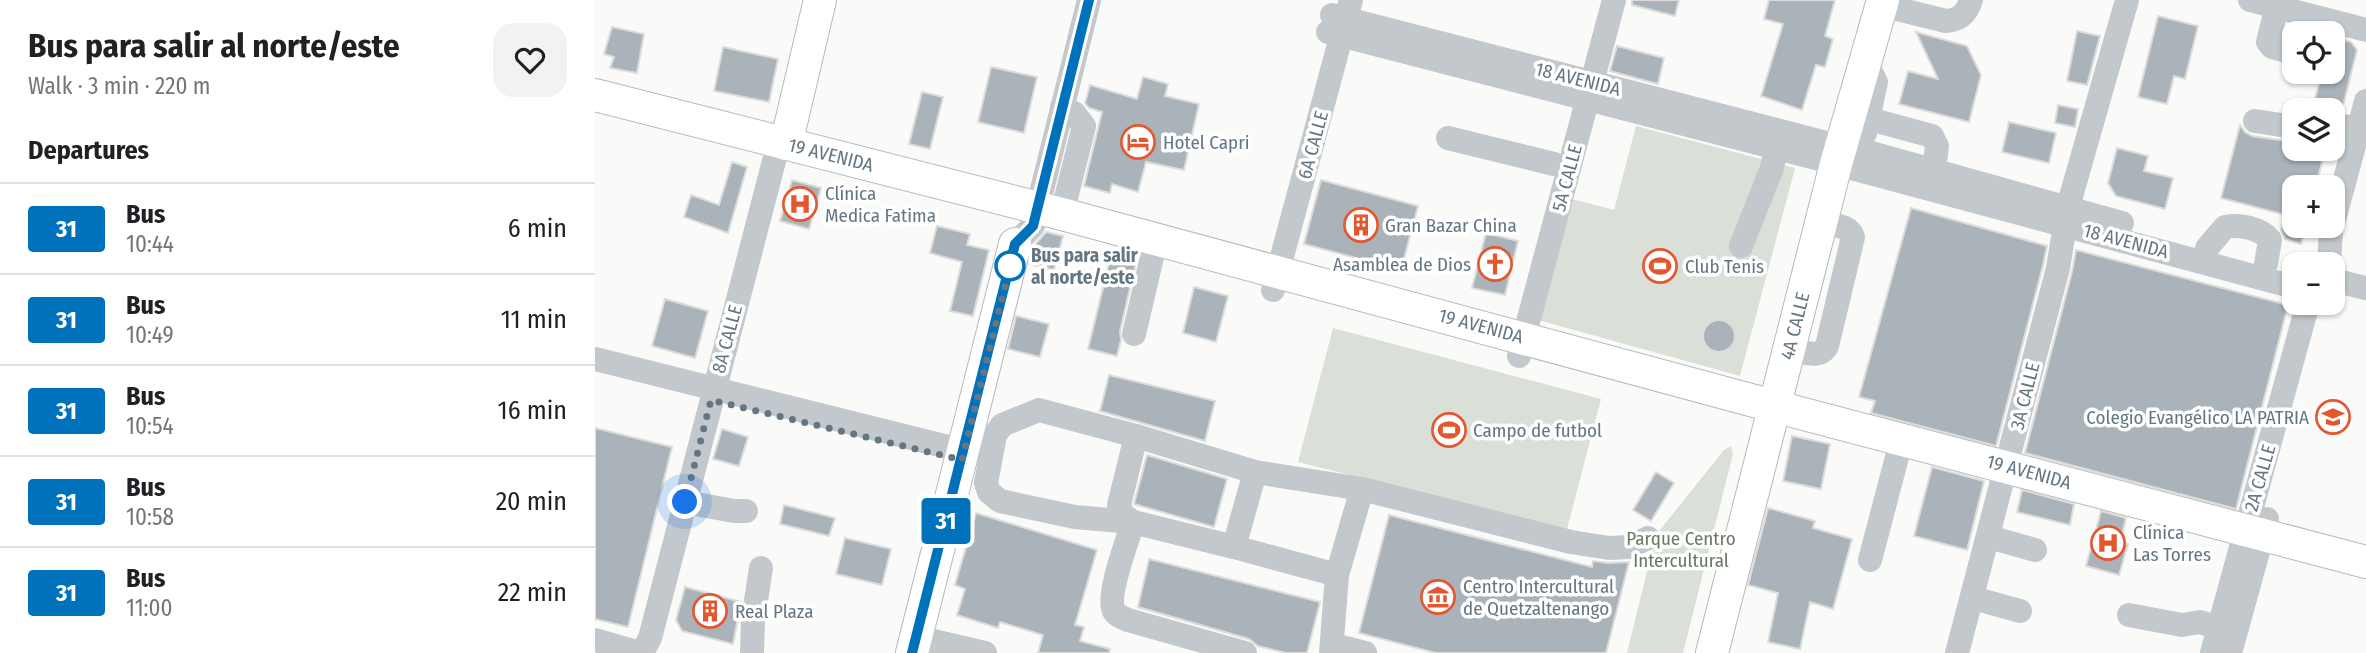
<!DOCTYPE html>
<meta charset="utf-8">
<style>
:root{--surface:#fff;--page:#f2f2f2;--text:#202124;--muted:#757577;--line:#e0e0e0}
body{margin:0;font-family:"Fira Sans Condensed",sans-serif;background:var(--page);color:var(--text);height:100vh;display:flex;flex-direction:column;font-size:26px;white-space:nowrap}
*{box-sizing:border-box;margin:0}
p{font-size:23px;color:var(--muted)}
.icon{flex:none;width:38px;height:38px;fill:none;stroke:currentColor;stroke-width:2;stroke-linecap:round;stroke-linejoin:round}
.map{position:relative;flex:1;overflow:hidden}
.side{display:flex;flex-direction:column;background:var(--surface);width:595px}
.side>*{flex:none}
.badge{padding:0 14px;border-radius:5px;font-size:24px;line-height:46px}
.tools{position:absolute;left:1687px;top:21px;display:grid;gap:14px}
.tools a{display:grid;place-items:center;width:63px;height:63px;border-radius:14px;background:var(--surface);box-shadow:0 2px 5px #0004;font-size:35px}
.you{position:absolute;width:35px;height:35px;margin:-18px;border:5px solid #fff;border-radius:50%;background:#1a73e8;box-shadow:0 0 0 10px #1a73e833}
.map>.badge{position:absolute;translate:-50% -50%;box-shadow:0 0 0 4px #fff}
h2{padding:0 28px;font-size:26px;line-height:63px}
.round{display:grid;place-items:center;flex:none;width:74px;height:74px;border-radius:21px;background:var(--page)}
.headline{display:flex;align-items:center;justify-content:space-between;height:119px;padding:0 28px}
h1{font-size:33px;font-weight:700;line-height:52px}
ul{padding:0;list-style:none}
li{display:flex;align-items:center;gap:21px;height:91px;padding:0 28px;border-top:2px solid var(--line)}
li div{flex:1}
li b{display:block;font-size:26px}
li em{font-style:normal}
li .badge{min-width:77px;font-weight:700;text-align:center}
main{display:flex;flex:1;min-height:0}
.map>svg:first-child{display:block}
</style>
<main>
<section class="side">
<div class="headline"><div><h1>Bus para salir al norte/este</h1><p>Walk · 3 min · 220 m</p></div><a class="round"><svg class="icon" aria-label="heart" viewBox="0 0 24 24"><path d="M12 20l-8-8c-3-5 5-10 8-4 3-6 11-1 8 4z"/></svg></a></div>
<h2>Departures</h2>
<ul>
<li><span class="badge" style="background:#0072bc;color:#fff">31</span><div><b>Bus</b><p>10:44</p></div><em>6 min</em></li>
<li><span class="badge" style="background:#0072bc;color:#fff">31</span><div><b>Bus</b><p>10:49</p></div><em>11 min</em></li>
<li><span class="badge" style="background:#0072bc;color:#fff">31</span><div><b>Bus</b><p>10:54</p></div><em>16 min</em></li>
<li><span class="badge" style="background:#0072bc;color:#fff">31</span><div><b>Bus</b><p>10:58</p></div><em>20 min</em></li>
<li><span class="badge" style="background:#0072bc;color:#fff">31</span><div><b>Bus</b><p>11:00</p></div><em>22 min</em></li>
</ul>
</section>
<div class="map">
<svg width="1771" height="653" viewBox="0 0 1771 653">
<rect width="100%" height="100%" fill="#fafaf8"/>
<!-- green -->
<g fill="#dadfd7">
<path d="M1041 126 1200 168 1145 376 943 320 973 198 1019 210Z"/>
<path d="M738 328 1006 399 972 529 703 462Z"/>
<path d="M1136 446 1138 454 1088 653H1032L1061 535 1129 450Z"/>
</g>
<!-- building -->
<g fill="#aab3b9" stroke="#dcdcda" stroke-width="2">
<path d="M1037 0H1084L1080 16 1037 5Z"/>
<path d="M1174 0H1240L1230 36 1238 39 1230 67 1221 65 1207 110 1166 96 1188 24 1169 19Z"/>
<path d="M1563 16 1603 26 1590 79 1579 76 1572 104 1543 97Z"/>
<path d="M17 27 49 34 42 73 15 68 19 57 9 54Z"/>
<path d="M1482 31 1505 36 1492 85 1472 81Z"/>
<path d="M1321 32 1372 46 1386 75 1374 122 1304 104 1313 71 1343 79Z"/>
<path d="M1738 37 1756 42 1762 50 1747 110 1739 108 1738 110H1717L1727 72H1738Z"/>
<path d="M1022 46 1069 58 1063 84 1015 71Z"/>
<path d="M128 47 183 59 174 102 119 91Z"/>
<path d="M396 67 442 77 429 133 383 122Z"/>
<path d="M548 77 573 84 570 96 604 104 589 170 551 162 543 192 517 184 515 193 489 186 507 112 494 108 490 103 495 85 542 99Z"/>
<path d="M327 92 348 97 335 149 314 144Z"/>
<path d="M1463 105 1483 109 1480 127 1460 123Z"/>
<path d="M1414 122 1461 133 1454 163 1407 152Z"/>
<path d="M1645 125 1650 132 1657 136 1699 142V149H1730L1721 187H1699V226H1711L1706 244 1690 239 1686 230 1690 215 1626 198Z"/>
<path d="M1522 148 1553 156 1549 171 1578 178 1570 209 1521 196 1513 183Z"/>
<path d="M137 162 152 167 133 233 89 217 96 195 124 205Z"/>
<path d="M197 180 226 188 214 229 185 221Z"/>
<path d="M726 180 823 206 806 270 709 244Z"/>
<path d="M1316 208 1452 246 1448 265 1401 446 1276 413 1280 401 1264 397Z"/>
<path d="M342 226 375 234 372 245 394 250 378 316 355 311 367 262 335 253Z"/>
<path d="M451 232 468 236 459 270 434 264 439 246Z"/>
<path d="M891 233 923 241 910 295 877 288Z"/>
<path d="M1481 250 1693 305 1641 509 1430 453 1477 272Z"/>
<path d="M517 251 542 258 525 331 526 340 522 356 493 349Z"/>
<path d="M599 287 633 296 621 342 588 333Z"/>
<path d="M70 299 113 311 100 358 57 346Z"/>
<path d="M421 316 454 324 445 357 413 349Z"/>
<circle cx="1124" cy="336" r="16"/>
<path d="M514 375 620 401 610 441 505 411Z"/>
<path d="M0 428 77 447 33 627 0 619Z"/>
<path d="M127 429 153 437 144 466 118 459Z"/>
<path d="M1197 436 1235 444 1226 489 1188 481Z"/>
<path d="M552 455 632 479 619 527 539 504Z"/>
<path d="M1337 467 1389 481 1372 550 1319 536Z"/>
<path d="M1061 472 1079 483 1056 521 1038 510Z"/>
<path d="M1427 490 1479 504 1475 525 1422 512Z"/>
<path d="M189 505 240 518 234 536 185 524Z"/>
<path d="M1173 508 1220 521 1218 528 1257 539 1238 609 1215 602 1205 649 1173 642 1183 593 1153 585Z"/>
<path d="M1506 511 1531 518 1525 542 1533 544 1524 575 1491 566Z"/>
<path d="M381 513 502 550 480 625 489 627 485 641 515 649 514 653H443L448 635 405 622 403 628 362 615 370 589 360 585Z"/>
<path d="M794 515 997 567 998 561 1014 563 1034 562 1011 653H841L764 633Z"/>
<path d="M250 538 296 549 287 585 241 574Z"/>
<path d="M554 559 725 602 712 653H691L663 646 654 639 543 607Z"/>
<path d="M90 587 146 602 138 644 87 631 81 620Z"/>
</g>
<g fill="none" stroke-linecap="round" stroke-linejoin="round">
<!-- major casing -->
<g stroke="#b5babe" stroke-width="34">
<g id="major">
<path d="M0 95 467 214 1163 402 1771 562"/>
<path d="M191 144 225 0"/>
<path d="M317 653 420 244"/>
<path d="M1117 653 1241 164 1288 0"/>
</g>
</g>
<!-- minor -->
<g stroke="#c3c8cc" stroke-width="24">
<path d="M1655 0 1771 30"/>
<path d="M1286 5 1351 21C1365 20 1372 13 1376 0"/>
<path d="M1682 6 1673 42 1677 47 1699 53"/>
<path d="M737 15 1228 142"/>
<path d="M733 32 1224 159"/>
<path d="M1269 66 1276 72 1281 82 1270 133"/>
<path d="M1256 114 1337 136 1342 146 1339 169"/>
<path d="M1660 121 1699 127"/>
<path d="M1738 125 1763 128"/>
<path d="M853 138 959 164"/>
<path d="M1248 145 1527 223"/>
<path d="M1241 164 1699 287"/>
<path d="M467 214 489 126 479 113 467 107"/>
<path d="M420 244 438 226 494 0"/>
<path d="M1146 246 1177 168 1181 148"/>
<path d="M1612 248 1630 227C1644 224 1666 228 1675 240L1671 264"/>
<path d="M1734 264 1736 231 1771 101"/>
<path d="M1738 280 1771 288"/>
<path d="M678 290 756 0"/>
<path d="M539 334 557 257"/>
<path d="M1194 350C1207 351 1225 360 1232 346L1258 237C1254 225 1238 225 1227 222"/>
<path d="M924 356 1019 0"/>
<path d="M0 359 369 451"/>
<path d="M541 436 524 505 527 514 538 522C533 539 511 596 519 611 522 616 528 618 533 620L650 653"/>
<path d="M660 472 639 547 538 522 480 517 405 501 394 492 391 483 400 435 407 425 444 410 541 436 660 472 767 489 976 542 1014 548 1034 547 1053 538"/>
<path d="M90 502 139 511H151"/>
<path d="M1394 537 1440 550"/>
<path d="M639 547 742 575 767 489"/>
<path d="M1275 560 1307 438"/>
<path d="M1378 598 1425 611"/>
<path d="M1534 615 1587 625 1605 622 1624 628"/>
<path d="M321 637 390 653"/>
<path d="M0 640 45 653"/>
<path d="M738 645 770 653"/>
<path d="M47 653 55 638 179 161"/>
<path d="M157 653 158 620 166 568"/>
<path d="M736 653 742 575"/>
<path d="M1362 653 1463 268 1473 207 1532 0"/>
<path d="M1617 653 1713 303"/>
<path d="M1635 653 1672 519"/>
</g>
<!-- major -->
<use href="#major" stroke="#fff" stroke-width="32"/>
</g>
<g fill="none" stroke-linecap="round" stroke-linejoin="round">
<!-- line casing -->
<g stroke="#fff" stroke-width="16">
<path id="line" d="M317 653 420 244 438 226 494 0"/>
</g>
<!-- line -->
<use href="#line" stroke="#0072bc" stroke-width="10"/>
<!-- walk -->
<path stroke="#657683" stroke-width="7" stroke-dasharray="0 12.6" d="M90 502 116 400 367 460 415 266"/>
</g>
<!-- icons -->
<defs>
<g id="hotel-ring" transform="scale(1.75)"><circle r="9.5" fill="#fff" stroke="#e4572e" stroke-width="1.5"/><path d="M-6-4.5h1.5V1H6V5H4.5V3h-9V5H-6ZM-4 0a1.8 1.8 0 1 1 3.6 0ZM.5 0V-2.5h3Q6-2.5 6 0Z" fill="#e4572e"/></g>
<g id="hospital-ring" transform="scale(1.75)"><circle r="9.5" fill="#fff" stroke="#e4572e" stroke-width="1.5"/><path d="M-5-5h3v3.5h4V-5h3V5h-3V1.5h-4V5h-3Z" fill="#e4572e"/></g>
<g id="building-ring" transform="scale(1.75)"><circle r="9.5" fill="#fff" stroke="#e4572e" stroke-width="1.5"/><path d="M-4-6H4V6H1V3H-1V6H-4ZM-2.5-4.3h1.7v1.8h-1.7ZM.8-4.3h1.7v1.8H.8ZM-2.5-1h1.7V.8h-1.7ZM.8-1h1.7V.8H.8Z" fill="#e4572e"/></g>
<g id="church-ring" transform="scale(1.75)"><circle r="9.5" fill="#fff" stroke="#e4572e" stroke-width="1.5"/><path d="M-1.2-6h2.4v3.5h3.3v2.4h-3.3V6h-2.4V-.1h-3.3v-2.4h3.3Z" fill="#e4572e"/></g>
<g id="stadium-ring" transform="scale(1.75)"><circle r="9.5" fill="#fff" stroke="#e4572e" stroke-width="1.5"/><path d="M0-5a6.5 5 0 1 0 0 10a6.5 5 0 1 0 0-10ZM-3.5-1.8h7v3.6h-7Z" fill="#e4572e"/></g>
<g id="school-ring" transform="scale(1.75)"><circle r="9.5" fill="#fff" stroke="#e4572e" stroke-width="1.5"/><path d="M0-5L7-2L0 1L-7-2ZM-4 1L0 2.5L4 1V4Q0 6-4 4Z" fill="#e4572e"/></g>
<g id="museum-ring" transform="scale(1.75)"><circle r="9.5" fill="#fff" stroke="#e4572e" stroke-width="1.5"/><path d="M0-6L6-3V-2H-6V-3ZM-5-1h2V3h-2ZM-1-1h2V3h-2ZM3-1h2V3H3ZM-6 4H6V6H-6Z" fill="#e4572e"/></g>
</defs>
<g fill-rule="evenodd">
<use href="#hotel-ring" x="543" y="142"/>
<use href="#hospital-ring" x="205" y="204"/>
<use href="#building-ring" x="766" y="225"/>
<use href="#church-ring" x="900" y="264"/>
<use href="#stadium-ring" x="1065" y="266"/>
<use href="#school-ring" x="1738" y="417"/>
<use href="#stadium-ring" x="854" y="430"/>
<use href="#hospital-ring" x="1513" y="543"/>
<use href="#museum-ring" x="843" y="597"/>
<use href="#building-ring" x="115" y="611"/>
</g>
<!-- markers -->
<circle fill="#fff" stroke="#0072bc" stroke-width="3.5" cx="415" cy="266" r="14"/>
<g text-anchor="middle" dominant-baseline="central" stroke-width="7" stroke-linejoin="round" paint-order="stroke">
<!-- street labels -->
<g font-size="19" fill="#657683" stroke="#fff">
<text transform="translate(983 79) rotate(14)">18 AVENIDA</text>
<text transform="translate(718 145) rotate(-75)">6A CALLE</text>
<text transform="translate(236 155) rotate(14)">19 AVENIDA</text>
<text transform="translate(972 178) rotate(-75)">5A CALLE</text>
<text transform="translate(1531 241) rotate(15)">18 AVENIDA</text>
<text transform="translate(886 326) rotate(15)">19 AVENIDA</text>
<text transform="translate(1200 326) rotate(-76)">4A CALLE</text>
<text transform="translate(132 339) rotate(-75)">8A CALLE</text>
<text transform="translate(1430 396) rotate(-76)">3A CALLE</text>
<text transform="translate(1434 472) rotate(15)">19 AVENIDA</text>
<text transform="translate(1665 478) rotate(-74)">2A CALLE</text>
</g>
<!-- poi labels -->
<g font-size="19" fill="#657683" stroke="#fff" text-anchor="start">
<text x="568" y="142">Hotel Capri</text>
<text x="230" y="193">Clínica<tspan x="230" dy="22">Medica Fatima</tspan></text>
<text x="790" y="225">Gran Bazar China</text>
<text x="876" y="264" text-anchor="end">Asamblea de Dios</text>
<text x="1090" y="266">Club Tenis</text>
<text x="1714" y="417" text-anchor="end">Colegio Evangélico LA PATRIA</text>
<text x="878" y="430">Campo de futbol</text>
<text x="1538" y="532">Clínica<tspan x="1538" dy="22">Las Torres</tspan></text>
<text x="868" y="586">Centro Intercultural<tspan x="868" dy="22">de Quetzaltenango</tspan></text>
<text x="140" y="611">Real Plaza</text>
</g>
<!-- stop labels -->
<g font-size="19" font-weight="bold" fill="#657683" stroke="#fff" text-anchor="start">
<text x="436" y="255">Bus para salir<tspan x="436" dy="22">al norte/este</tspan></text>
</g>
<!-- park labels -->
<g font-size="19" fill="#687a64" stroke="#fff">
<text x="1086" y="538">Parque Centro<tspan x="1086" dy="22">Intercultural</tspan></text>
</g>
</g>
</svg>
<div class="tools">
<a><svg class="icon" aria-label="locate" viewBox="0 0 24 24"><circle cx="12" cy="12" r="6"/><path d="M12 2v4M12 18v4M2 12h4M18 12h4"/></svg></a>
<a><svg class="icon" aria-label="layers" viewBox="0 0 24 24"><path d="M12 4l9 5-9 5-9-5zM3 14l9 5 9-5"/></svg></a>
<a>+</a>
<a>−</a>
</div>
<div class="you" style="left:90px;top:502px"></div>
<b class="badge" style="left:351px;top:521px;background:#0072bc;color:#fff">31</b>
</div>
</main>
